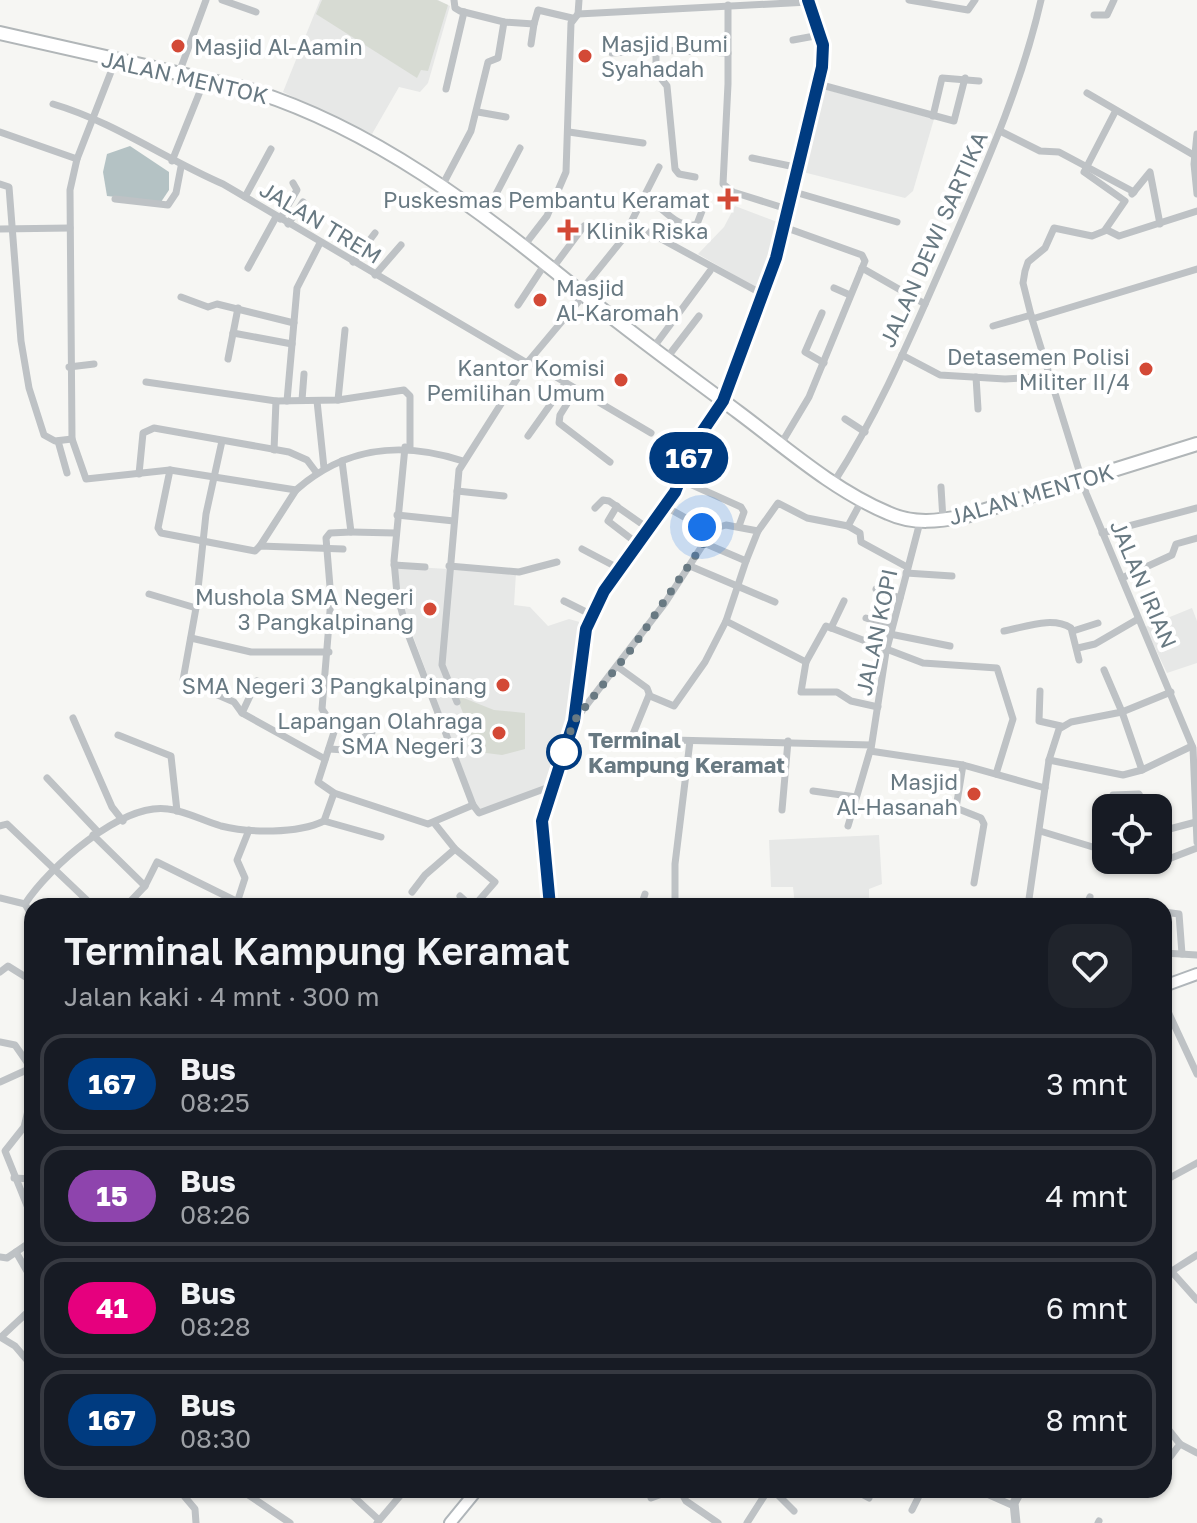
<!DOCTYPE html>
<html lang="id">
<meta charset="utf-8">
<style>
:root{--surface:#171b24;--page:#20242c;--text:#f1f3f6;--muted:#9ea1a6;--line:#363941}
body{margin:0;font-family:"Golos Text",sans-serif;background:var(--page);color:var(--text);height:100vh;display:flex;flex-direction:column;font-size:30px;white-space:nowrap}
*{box-sizing:border-box;margin:0}
p{font-size:26px;color:var(--muted)}
.icon{flex:none;width:44px;height:44px;fill:none;stroke:currentColor;stroke-width:2;stroke-linecap:round;stroke-linejoin:round}
.map{position:relative;flex:1;overflow:hidden}
.details{position:absolute;left:24px;top:898px;width:1148px;height:600px;display:flex;flex-direction:column;background:var(--surface);border-radius:24px;box-shadow:0 2px 6px #0004}
.details>*{flex:none}
.badge{padding:0 16px;border-radius:26px;font-size:28px;line-height:52px}
.controls{position:absolute;left:1092px;top:794px;display:grid;gap:16px}
.controls a{display:grid;place-items:center;width:80px;height:80px;border-radius:16px;background:var(--surface);box-shadow:0 2px 6px #0004;font-size:40px}
.you{position:absolute;width:40px;height:40px;margin:-20px;border:6px solid #fff;border-radius:50%;background:#1a73e8;box-shadow:0 0 0 12px #1a73e833}
.map>.badge{position:absolute;translate:-50% -50%;box-shadow:0 0 0 4px #fff}
.round{display:grid;place-items:center;flex:none;width:84px;height:84px;border-radius:24px;background:var(--page)}
.head{display:flex;align-items:center;justify-content:space-between;height:136px;padding:0 40px}
h1{font-size:38px;font-weight:600;line-height:60px}
ul{padding:0;list-style:none}
li{display:flex;align-items:center;gap:24px;height:100px;margin:0 16px 12px;padding:0 24px;border:4px solid var(--line);border-radius:24px}
li div{flex:1}
li b{display:block;font-size:30px}
li em{font-style:normal}
li .badge{min-width:88px;font-weight:700;text-align:center}
.map>svg:first-child{display:block}
</style>
<div class="map">
<svg width="1197" height="1523" viewBox="0 0 1197 1523">
<rect width="100%" height="100%" fill="#f6f6f3"/>
<!-- built -->
<g fill="#e7e8e7">
<path d="M320 0H438L450 6 428 83 420 92 399 87 372 134 283 92Z"/>
<path d="M820 88 934 119 913 191 905 198 799 171Z"/>
<path d="M735 206 780 223 772 262 760 290 698 254 724 227Z"/>
<path d="M398 566 516 573 514 605 530 607 548 626 569 619 583 623 578 646 576 709 550 783 479 813 404 612 397 587Z"/>
<path d="M1192 608 1197 621V663L1167 673 1145 627Z"/>
<path d="M879 835 882 884 869 889V906H795L793 887H771L769 840Z"/>
</g>
<!-- green -->
<g fill="#d7dbd3">
<path d="M322 0H437L448 5 428 71 421 70 417 78 316 14Z"/>
<path d="M456 695 494 710 525 713V749L502 755 478 752Z"/>
</g>
<!-- water -->
<path fill="#b4c2c4" d="M130 146 169 172V190L161 202 107 196 103 172 107 154Z"/>
<g fill="none" stroke-linecap="round" stroke-linejoin="round">
<!-- secondary casing -->
<g stroke="#b0b6ba" stroke-width="14">
<g id="secondary">
<path d="M550 906 542 821 574 721 586 629 604 591 675 492 694 444 723 401 776 258 822 67 823 45 808 0"/>
<path d="M1164 986 1197 974"/>
<path d="M450 1523 477 1490"/>
</g>
</g>
<!-- trunk casing -->
<g stroke="#b1b6b8" stroke-width="16">
<path id="trunk" d="M0 33 243 88C372 126 481 211 583 294 633 335 686 373 738 412 785 447 833 490 888 513 914 525 939 521 966 516L1197 444"/>
</g>
<!-- minor -->
<g stroke="#bec2c5" stroke-width="7">
<path d="M222 0 256 12"/>
<path d="M454 0 455 8 460 11 504 22 534 24 538 10 572 18"/>
<path d="M909 0 968 10 975 0"/>
<path d="M728 5V84L723 184 733 192 787 209"/>
<path d="M578 14 809 2"/>
<path d="M1094 15H1107L1114 0"/>
<path d="M793 40 820 35"/>
<path d="M531 44 534 24"/>
<path d="M656 50 728 53"/>
<path d="M612 53 656 50V72L667 86 675 169 679 174 695 177"/>
<path d="M116 59 77 159 70 190 72 439 86 479 170 470 296 490C346 446 402 441 463 461"/>
<path d="M179 73 206 0"/>
<path d="M818 84 954 121 965 78"/>
<path d="M446 89 464 12"/>
<path d="M1087 93 1197 157"/>
<path d="M53 104C114 122 165 159 223 184L527 363"/>
<path d="M478 112 506 117"/>
<path d="M933 116 942 78 979 81"/>
<path d="M1000 131 1040 151 1059 152 1134 192"/>
<path d="M0 132 77 159"/>
<path d="M569 132 643 143"/>
<path d="M1197 134 1194 164 1197 194"/>
<path d="M752 158 795 167"/>
<path d="M172 161 205 79"/>
<path d="M0 184 9 187 21 341 29 388 44 435 55 441 72 439"/>
<path d="M442 186 471 131 488 62 498 58 504 22"/>
<path d="M791 191 897 222"/>
<path d="M1132 194 1150 172 1160 224"/>
<path d="M245 197 271 149"/>
<path d="M646 197C662 206 678 231 697 224L702 211"/>
<path d="M115 199 168 205 176 193 181 167"/>
<path d="M484 217 520 148"/>
<path d="M280 219 297 190 293 183"/>
<path d="M632 223 764 295"/>
<path d="M288 224 303 202"/>
<path d="M0 229 70 228"/>
<path d="M1105 230 1125 201 1084 172 1115 112"/>
<path d="M523 247 547 216 566 172 571 23 578 14 579 0"/>
<path d="M353 262 375 233"/>
<path d="M248 268 276 217"/>
<path d="M862 268 925 304"/>
<path d="M552 269 584 226"/>
<path d="M1197 269 1032 319 1086 493 1193 748 1197 842"/>
<path d="M375 275 401 245"/>
<path d="M834 288 850 295"/>
<path d="M580 292 622 240 659 167"/>
<path d="M181 297 208 307 217 304 294 323"/>
<path d="M518 305 545 264"/>
<path d="M822 313 805 352 824 363"/>
<path d="M1032 319 1023 283 1025 271 1028 262 1045 248 1054 228 1092 236 1107 230 1119 236 1197 211"/>
<path d="M993 326 1031 315"/>
<path d="M233 333 292 344"/>
<path d="M653 348 710 271"/>
<path d="M902 355 940 375 1005 379 1050 376"/>
<path d="M228 359 238 308"/>
<path d="M666 359 699 316"/>
<path d="M529 361 651 433"/>
<path d="M69 367 94 364"/>
<path d="M976 377 978 409"/>
<path d="M146 382 276 401 338 400 404 390 410 396V448"/>
<path d="M575 391 560 415 559 423 610 462"/>
<path d="M302 400 304 374"/>
<path d="M338 400 345 330"/>
<path d="M287 401 297 288 320 243"/>
<path d="M317 401 324 468"/>
<path d="M845 419 865 432"/>
<path d="M528 436 565 384"/>
<path d="M58 441 67 473"/>
<path d="M222 441 206 514 196 608 183 680 234 702 242 713 325 759"/>
<path d="M781 444 809 397 865 261 862 255 784 227"/>
<path d="M405 447 394 561 397 594 408 634 473 805 479 813 552 786"/>
<path d="M274 450 276 401"/>
<path d="M342 461 351 532 330 533 326 538 331 599 322 709 335 729 318 782 334 793 428 824 473 805"/>
<path d="M170 470 158 528 161 533 255 551 260 546 343 549"/>
<path d="M139 474 143 433 154 428 289 452 307 460 316 472"/>
<path d="M681 480 741 507 744 512 739 526"/>
<path d="M834 482C881 409 913 331 948 252 984 169 1021 88 1041 0"/>
<path d="M941 487 943 520"/>
<path d="M457 491 504 496"/>
<path d="M617 506 608 521 638 544"/>
<path d="M595 508 603 500 609 501 649 529"/>
<path d="M397 515 454 521"/>
<path d="M848 526 860 533 861 542 907 567"/>
<path d="M705 531 726 525 758 531 778 503 807 518 848 526 862 500"/>
<path d="M351 532 395 533"/>
<path d="M1102 533 1197 508"/>
<path d="M704 543 746 561 726 621"/>
<path d="M260 546 296 490"/>
<path d="M582 549 620 569"/>
<path d="M746 561 758 531"/>
<path d="M394 565 425 567"/>
<path d="M449 566 519 572 557 562"/>
<path d="M690 566 775 602"/>
<path d="M906 573 952 576"/>
<path d="M1122 578 1172 555 1176 544 1197 538"/>
<path d="M876 589 900 598"/>
<path d="M149 594 196 608"/>
<path d="M300 598 331 599"/>
<path d="M564 601 592 615"/>
<path d="M866 618 892 626"/>
<path d="M831 628 844 601"/>
<path d="M1004 631C1026 627 1052 616 1071 628L1079 660"/>
<path d="M1073 631 1098 623"/>
<path d="M890 634 950 646"/>
<path d="M191 638 251 652H329"/>
<path d="M1078 648 1095 644 1138 619"/>
<path d="M806 662 801 692H837L851 701 878 707"/>
<path d="M618 667 647 688 650 696 674 706 705 662 726 621 806 662 826 626 923 663 997 668 1013 719 996 774"/>
<path d="M1040 691 1039 721 1061 726"/>
<path d="M649 695 631 739 871 745"/>
<path d="M457 702 442 665 459 470 527 363 584 295"/>
<path d="M242 713 257 681"/>
<path d="M73 718 112 807 123 821"/>
<path d="M575 720 665 603 704 543 705 531 702 527 666 507"/>
<path d="M118 735 171 756 177 811"/>
<path d="M329 749 345 750 372 732"/>
<path d="M871 749 886 652 920 522"/>
<path d="M1049 760 1123 775 1142 770 1192 746"/>
<path d="M963 765 956 808 981 818 984 824 974 883"/>
<path d="M1142 770 1122 712 1171 692"/>
<path d="M47 778 98 832"/>
<path d="M813 791 856 797"/>
<path d="M1113 795 1139 794 1146 808"/>
<path d="M782 810 788 741"/>
<path d="M324 821 381 837"/>
<path d="M435 824 455 849 495 882 474 906"/>
<path d="M0 826 7 824 93 906"/>
<path d="M848 826 870 751 963 765 1045 788"/>
<path d="M1040 831 1106 851"/>
<path d="M1158 832 1196 822"/>
<path d="M93 835 145 886"/>
<path d="M1151 860 1158 863 1197 848"/>
<path d="M412 892 425 875 455 849"/>
<path d="M460 896 471 906"/>
<path d="M0 898 25 904"/>
<path d="M126 906 145 886 157 862 238 902"/>
<path d="M236 906 245 878 237 860 249 830"/>
<path d="M641 906 645 894"/>
<path d="M675 906V864L690 741"/>
<path d="M1028 906 1049 760 1059 729 1071 722 1122 712 1104 670"/>
<path d="M1086 906 1090 897"/>
<path d="M1164 912 1179 914 1182 954"/>
<path d="M32 916 25 904C48 868 122 802 168 809 186 811 203 821 221 826 249 833 297 834 324 821L334 793"/>
<path d="M1164 953 1197 955"/>
<path d="M0 972 8 966 32 981"/>
<path d="M1164 1003 1197 1074"/>
<path d="M0 1042 15 1045 31 1068"/>
<path d="M0 1082 31 1068"/>
<path d="M32 1094 24 1127 5 1151 32 1218"/>
<path d="M14 1178 32 1179"/>
<path d="M1164 1181 1197 1163"/>
<path d="M32 1241 16 1252 32 1280"/>
<path d="M0 1257 7 1258 16 1252"/>
<path d="M1171 1271 1197 1300"/>
<path d="M1164 1276 1197 1255"/>
<path d="M0 1337 15 1346 32 1366"/>
<path d="M1 1337 32 1308"/>
<path d="M1164 1424 1180 1444 1164 1465"/>
<path d="M1180 1444 1197 1453"/>
<path d="M179 1490 195 1509 196 1523"/>
<path d="M241 1490 290 1523"/>
<path d="M357 1490 353 1496 379 1520"/>
<path d="M680 1490 686 1501 718 1523"/>
<path d="M773 1490 794 1511"/>
<path d="M854 1490 869 1498"/>
<path d="M978 1490 1014 1506"/>
<path d="M651 1498 673 1490"/>
<path d="M912 1510 922 1490"/>
<path d="M377 1523 405 1490"/>
<path d="M747 1523 768 1490"/>
<path d="M1098 1523 1099 1521"/>
</g>
<!-- tertiary -->
<path stroke="#bec2c5" stroke-width="9" d="M1016 1523 1014 1503 1021 1490"/>
<!-- secondary -->
<use href="#secondary" stroke="#fff" stroke-width="10"/>
<!-- trunk -->
<use href="#trunk" stroke="#fff" stroke-width="12"/>
</g>
<g fill="none" stroke-linecap="round" stroke-linejoin="round">
<!-- line casing -->
<g stroke="#fff" stroke-width="18">
<path id="line" d="M550 906 542 821 574 721 586 629 604 591 675 492 694 444 723 401 776 258 822 67 823 45 808 0"/>
</g>
<!-- line -->
<use href="#line" stroke="#003b80" stroke-width="12"/>
<!-- walk -->
<path stroke="#687982" stroke-width="8" stroke-dasharray="0 14.4" d="M564 752 560 762 574 721 633 647 704 543 706 534 702 527"/>
</g>
<!-- markers -->
<g fill="#d34936" stroke="#fff" stroke-width="3">
<circle cx="178" cy="46" r="8"/>
<circle cx="585" cy="56" r="8"/>
<path d="M724 187h8v8h8v8h-8v8h-8v-8h-8v-8h8z"/>
<path d="M564 218h8v8h8v8h-8v8h-8v-8h-8v-8h8z"/>
<circle cx="540" cy="300" r="8"/>
<circle cx="1146" cy="369" r="8"/>
<circle cx="621" cy="380" r="8"/>
<circle cx="430" cy="609" r="8"/>
<circle cx="503" cy="685" r="8"/>
<circle cx="499" cy="733" r="8"/>
<circle cx="974" cy="794" r="8"/>
</g>
<circle fill="#fff" stroke="#003b80" stroke-width="4" cx="564" cy="752" r="16"/>
<g text-anchor="middle" dominant-baseline="central" stroke-width="8" stroke-linejoin="round" paint-order="stroke">
<!-- poi labels -->
<g font-size="22" fill="#687982" stroke="#fff" text-anchor="end">
<text x="601" y="43" text-anchor="start">Masjid Bumi<tspan x="601" dy="25">Syahadah</tspan></text>
<text x="194" y="46" text-anchor="start">Masjid Al-Aamin</text>
<text x="710" y="199">Puskesmas Pembantu Keramat</text>
<text x="586" y="230" text-anchor="start">Klinik Riska</text>
<text x="556" y="287" text-anchor="start">Masjid<tspan x="556" dy="25">Al-Karomah</tspan></text>
<text x="1130" y="356">Detasemen Polisi<tspan x="1130" dy="25">Militer II/4</tspan></text>
<text x="605" y="367">Kantor Komisi<tspan x="605" dy="25">Pemilihan Umum</tspan></text>
<text x="414" y="596">Mushola SMA Negeri<tspan x="414" dy="25">3 Pangkalpinang</tspan></text>
<text x="487" y="685">SMA Negeri 3 Pangkalpinang</text>
<text x="483" y="720">Lapangan Olahraga<tspan x="483" dy="25">SMA Negeri 3</tspan></text>
<text x="958" y="781">Masjid<tspan x="958" dy="25">Al-Hasanah</tspan></text>
</g>
<!-- street labels -->
<g font-size="22" fill="#687982" stroke="#fff">
<text transform="translate(185 77) rotate(13)">JALAN MENTOK</text>
<text transform="translate(321 222) rotate(31)">JALAN TREM</text>
<text transform="translate(933 239) rotate(-66)">JALAN DEWI SARTIKA</text>
<text transform="translate(1031 494) rotate(-16)">JALAN MENTOK</text>
<text transform="translate(1144 584) rotate(67)">JALAN IRIAN</text>
<text transform="translate(876 632) rotate(-78)">JALAN KOPI</text>
</g>
<!-- stop labels -->
<g font-size="22" font-weight="bold" fill="#687982" stroke="#fff" text-anchor="start">
<text x="588" y="739">Terminal<tspan x="588" dy="25">Kampung Keramat</tspan></text>
</g>
</g>
</svg>
<div class="controls">
<a><svg class="icon" aria-label="locate" viewBox="0 0 24 24"><circle cx="12" cy="12" r="6"/><path d="M12 2v4M12 18v4M2 12h4M18 12h4"/></svg></a>
</div>
<div class="you" style="left:702px;top:527px"></div>
<b class="badge" style="left:689px;top:458px;background:#003b80;color:#fff">167</b>
<section class="details">
<div class="head"><div><h1>Terminal Kampung Keramat</h1><p>Jalan kaki · 4 mnt · 300 m</p></div><a class="round"><svg class="icon" aria-label="heart" viewBox="0 0 24 24"><path d="M12 20l-8-8c-3-5 5-10 8-4 3-6 11-1 8 4z"/></svg></a></div>
<ul>
<li><span class="badge" style="background:#003b80;color:#fff">167</span><div><b>Bus</b><p>08:25</p></div><em>3 mnt</em></li>
<li><span class="badge" style="background:#8e44ad;color:#fff">15</span><div><b>Bus</b><p>08:26</p></div><em>4 mnt</em></li>
<li><span class="badge" style="background:#e6007e;color:#fff">41</span><div><b>Bus</b><p>08:28</p></div><em>6 mnt</em></li>
<li><span class="badge" style="background:#003b80;color:#fff">167</span><div><b>Bus</b><p>08:30</p></div><em>8 mnt</em></li>
</ul>
</section>
</div>
